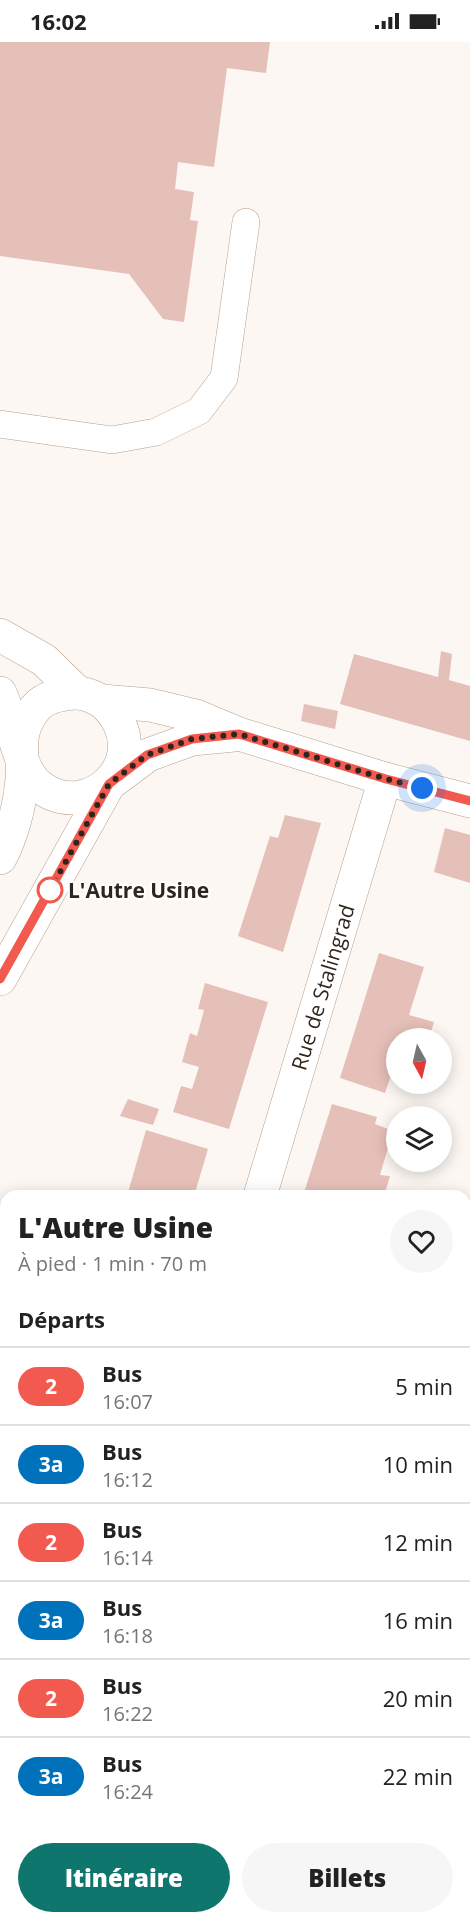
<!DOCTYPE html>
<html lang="fr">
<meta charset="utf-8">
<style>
:root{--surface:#fff;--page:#f6f6f6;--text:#222;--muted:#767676;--line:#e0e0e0;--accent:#0f766e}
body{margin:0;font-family:"Open Sans",sans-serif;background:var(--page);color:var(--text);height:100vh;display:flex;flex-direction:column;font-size:22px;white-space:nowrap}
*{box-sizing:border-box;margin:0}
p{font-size:20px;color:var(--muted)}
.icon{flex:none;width:33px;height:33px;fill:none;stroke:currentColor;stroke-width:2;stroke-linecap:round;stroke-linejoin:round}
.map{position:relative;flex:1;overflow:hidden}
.panel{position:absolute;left:0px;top:1148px;width:471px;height:734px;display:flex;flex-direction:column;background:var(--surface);border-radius:18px 18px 0 0;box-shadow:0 3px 15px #0003}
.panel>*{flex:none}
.badge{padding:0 12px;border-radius:20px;font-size:21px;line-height:39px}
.needle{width:39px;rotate:172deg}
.fabs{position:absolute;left:386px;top:986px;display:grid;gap:12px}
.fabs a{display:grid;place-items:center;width:66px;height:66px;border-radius:50%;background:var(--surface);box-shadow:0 3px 15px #0003;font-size:30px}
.you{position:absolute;width:30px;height:30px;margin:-15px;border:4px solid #fff;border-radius:50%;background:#1a73e8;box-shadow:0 0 0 9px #1a73e833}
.map>.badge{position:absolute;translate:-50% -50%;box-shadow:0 0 0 3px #fff}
h2{padding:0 18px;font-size:22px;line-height:54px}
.round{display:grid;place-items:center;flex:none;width:63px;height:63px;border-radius:32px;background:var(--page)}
.overview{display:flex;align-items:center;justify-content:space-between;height:102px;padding:0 18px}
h1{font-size:28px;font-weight:800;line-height:45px}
.button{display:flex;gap:12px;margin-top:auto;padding:12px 18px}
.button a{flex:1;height:69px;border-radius:36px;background:var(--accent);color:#fff;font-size:24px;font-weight:800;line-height:69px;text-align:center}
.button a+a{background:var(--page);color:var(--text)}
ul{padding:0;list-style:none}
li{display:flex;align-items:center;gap:18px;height:78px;padding:0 18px;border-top:2px solid var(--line)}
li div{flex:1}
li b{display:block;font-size:22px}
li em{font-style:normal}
li .badge{min-width:66px;font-weight:700;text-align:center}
.status{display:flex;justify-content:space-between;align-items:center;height:42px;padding:0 30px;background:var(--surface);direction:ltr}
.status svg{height:16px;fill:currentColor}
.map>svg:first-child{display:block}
</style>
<div class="status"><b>16:02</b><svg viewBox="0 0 49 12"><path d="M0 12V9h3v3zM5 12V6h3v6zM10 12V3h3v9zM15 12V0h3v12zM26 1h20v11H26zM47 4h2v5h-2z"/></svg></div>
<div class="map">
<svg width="470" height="1880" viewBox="0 0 470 1880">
<rect width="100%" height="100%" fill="#fcf7f2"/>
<!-- building -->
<g fill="#e5c0b8">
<path d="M0 0H270L266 31 227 26 214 125 178 120 175 147 194 150 190 178 198 179 184 280 163 277 129 232 0 214Z"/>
<path d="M441 609 452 612 449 638 470 644V699L340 662 354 612 438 635Z"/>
<path d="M304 662 338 669 335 687 301 679Z"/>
<path d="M285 773 321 781 283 910 238 894 270 794 278 796Z"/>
<path d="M445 786 470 793V841L434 830Z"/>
<path d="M379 911 424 925 409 973 434 980 429 996 422 994 421 996H396V1026L394 1025 385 1051 340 1036Z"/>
<path d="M205 941 268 960 229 1087 173 1070 181 1044 192 1047 199 1025 182 1020 190 991 197 994 204 968 198 967Z"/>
<path d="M128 1057 159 1067 153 1083 120 1074Z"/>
<path d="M332 1062 377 1075 375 1082 393 1089 380 1133 390 1134 384 1154H303Z"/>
<path d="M146 1088 208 1107 194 1154H127Z"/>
<path d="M467 1269H470V1317H465Z"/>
<path d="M465 1418 470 1420V1463L465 1462Z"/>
<path d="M6 1455V1489L0 1487V1472Z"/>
<path d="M3 1544 6 1545V1627L0 1626V1553Z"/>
<path d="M6 1659V1793L0 1791V1676Z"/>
<path d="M465 1710 470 1711V1737L465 1736Z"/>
<path d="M465 1776 469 1777 470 1781V1842L465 1841Z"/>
</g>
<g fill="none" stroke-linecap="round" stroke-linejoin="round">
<!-- lane casing -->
<g stroke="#ba9f8a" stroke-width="28">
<path id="lane" d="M0 382 112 398 156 390 199 369 224 336 246 180"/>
</g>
<!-- street casing -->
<g stroke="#ba9f8a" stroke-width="34">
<g id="street">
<path d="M0 593 44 618 78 651"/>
<path d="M0 651C12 676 18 727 38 743 86 784 158 718 107 664 100 657 85 650 74 651 60 652 43 655 34 668 15 693 24 710 22 738 20 763 12 794 0 816"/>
<path d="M102 659 150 663 196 674 239 692 385 737 470 759"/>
<path d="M0 937 109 742 148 713 192 697 234 693"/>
<path id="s1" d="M260 1154 385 737"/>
<path d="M465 1526 470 1527"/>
<path d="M257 1875 285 1880"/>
<path d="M40 1880 41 1875"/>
</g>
</g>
<!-- lane -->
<use href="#lane" stroke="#fff" stroke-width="27"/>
<!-- street -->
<use href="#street" stroke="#fff" stroke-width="33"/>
</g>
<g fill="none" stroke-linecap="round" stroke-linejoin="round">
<!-- line casing -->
<g stroke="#fff" stroke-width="14">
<path id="line" d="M0 937 109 742 147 713 192 697 239 692 386 737 470 759"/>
</g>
<!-- line -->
<use href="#line" stroke="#f2594f" stroke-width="9"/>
<!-- walk -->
<path stroke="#2f251c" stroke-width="6" stroke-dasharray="0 10.8" d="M50 848 109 742 147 713 192 697 239 692 386 737 422 746"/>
</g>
<!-- markers -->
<circle fill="#fff" stroke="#f2594f" stroke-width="3" cx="50" cy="848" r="12"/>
<g text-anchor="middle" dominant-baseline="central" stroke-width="4.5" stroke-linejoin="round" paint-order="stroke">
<!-- stop labels -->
<g font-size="21" font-weight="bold" fill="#2f251c" stroke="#fff" text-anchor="start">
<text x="68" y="848">L'Autre Usine</text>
</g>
<!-- street labels -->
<g font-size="21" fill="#2f251c" stroke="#fff">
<text stroke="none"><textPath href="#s1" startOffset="218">Rue de Stalingrad</textPath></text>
</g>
</g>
</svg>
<div class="fabs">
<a><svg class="needle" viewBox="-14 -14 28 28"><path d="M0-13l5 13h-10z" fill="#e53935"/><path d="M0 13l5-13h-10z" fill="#767676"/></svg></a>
<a><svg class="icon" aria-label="layers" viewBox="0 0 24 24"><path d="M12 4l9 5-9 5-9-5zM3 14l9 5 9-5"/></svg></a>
</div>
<div class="you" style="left:422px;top:746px"></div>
<section class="panel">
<div class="overview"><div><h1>L'Autre Usine</h1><p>À pied · 1 min · 70 m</p></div><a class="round"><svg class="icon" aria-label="heart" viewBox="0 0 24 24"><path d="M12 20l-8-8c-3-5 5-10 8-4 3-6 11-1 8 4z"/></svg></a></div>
<h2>Départs</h2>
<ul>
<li><span class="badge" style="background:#f2594f;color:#fff">2</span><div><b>Bus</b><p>16:07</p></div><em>5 min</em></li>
<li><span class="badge" style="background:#0071bb;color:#fff">3a</span><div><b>Bus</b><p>16:12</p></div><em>10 min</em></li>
<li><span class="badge" style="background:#f2594f;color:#fff">2</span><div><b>Bus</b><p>16:14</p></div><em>12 min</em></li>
<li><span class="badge" style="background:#0071bb;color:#fff">3a</span><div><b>Bus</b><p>16:18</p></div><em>16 min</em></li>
<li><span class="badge" style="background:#f2594f;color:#fff">2</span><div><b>Bus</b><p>16:22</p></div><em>20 min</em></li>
<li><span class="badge" style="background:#0071bb;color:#fff">3a</span><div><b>Bus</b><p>16:24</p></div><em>22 min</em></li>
</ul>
<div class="button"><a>Itinéraire</a><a>Billets</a></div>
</section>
</div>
